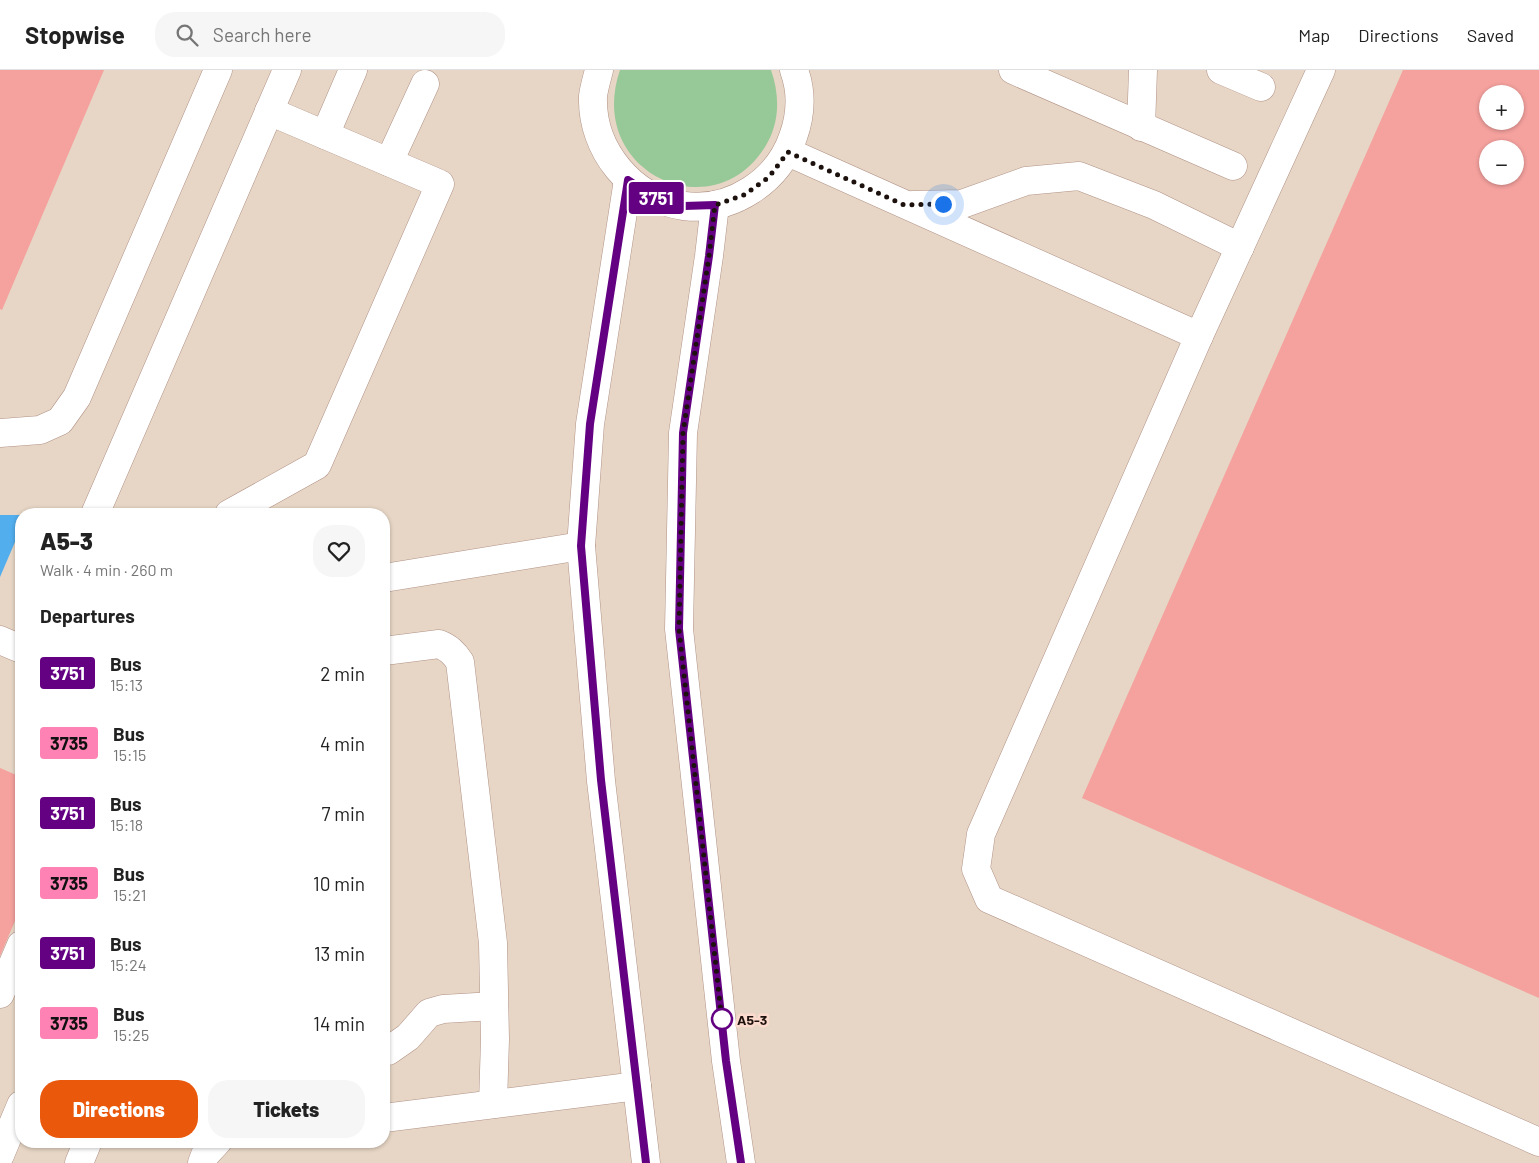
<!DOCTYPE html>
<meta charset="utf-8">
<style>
:root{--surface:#fff;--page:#f6f6f6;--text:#222;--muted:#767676;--line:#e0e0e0;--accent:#ea580c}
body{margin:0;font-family:Barlow,sans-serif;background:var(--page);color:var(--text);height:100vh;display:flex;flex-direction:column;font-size:19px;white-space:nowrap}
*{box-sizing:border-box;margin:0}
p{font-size:16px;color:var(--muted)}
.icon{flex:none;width:28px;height:28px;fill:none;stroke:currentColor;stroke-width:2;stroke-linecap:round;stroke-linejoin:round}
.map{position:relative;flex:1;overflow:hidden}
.panel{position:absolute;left:15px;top:438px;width:375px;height:640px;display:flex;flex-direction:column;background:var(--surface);border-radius:20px;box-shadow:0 1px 4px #0004}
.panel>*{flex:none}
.badge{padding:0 10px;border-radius:4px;font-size:18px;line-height:32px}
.fabs{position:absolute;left:1479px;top:15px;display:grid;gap:10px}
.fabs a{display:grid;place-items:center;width:45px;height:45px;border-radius:50%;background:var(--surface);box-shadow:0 1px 4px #0004;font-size:25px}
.you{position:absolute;width:25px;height:25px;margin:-12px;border:4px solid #fff;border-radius:50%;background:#1a73e8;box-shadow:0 0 0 8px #1a73e833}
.map>.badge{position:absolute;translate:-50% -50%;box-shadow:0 0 0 2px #fff}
h2{padding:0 25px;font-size:19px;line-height:45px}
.round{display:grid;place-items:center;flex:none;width:52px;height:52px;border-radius:20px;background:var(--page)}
.head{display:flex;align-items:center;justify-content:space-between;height:85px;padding:0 25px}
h1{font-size:24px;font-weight:800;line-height:38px}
.cta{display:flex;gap:10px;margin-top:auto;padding:10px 25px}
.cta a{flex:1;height:58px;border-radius:20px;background:var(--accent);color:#fff;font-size:20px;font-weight:800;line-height:58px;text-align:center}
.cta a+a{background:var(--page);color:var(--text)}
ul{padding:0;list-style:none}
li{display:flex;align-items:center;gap:15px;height:70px;padding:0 25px}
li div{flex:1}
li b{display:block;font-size:19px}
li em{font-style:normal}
li .badge{min-width:55px;font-weight:700;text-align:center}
header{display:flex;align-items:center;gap:30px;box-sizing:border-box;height:70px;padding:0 25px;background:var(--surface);border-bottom:1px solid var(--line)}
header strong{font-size:24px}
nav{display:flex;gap:28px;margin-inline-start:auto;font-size:18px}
.search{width:350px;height:45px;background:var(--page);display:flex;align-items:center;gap:12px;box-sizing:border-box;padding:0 18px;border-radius:20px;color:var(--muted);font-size:19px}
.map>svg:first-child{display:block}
</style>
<header>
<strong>Stopwise</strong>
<div class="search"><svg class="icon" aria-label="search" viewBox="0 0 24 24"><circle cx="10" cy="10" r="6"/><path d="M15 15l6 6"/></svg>Search here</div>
<nav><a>Map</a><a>Directions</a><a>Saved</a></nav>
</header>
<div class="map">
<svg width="1539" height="1093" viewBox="0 0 1539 1093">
<rect width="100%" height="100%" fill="#fcdbce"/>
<!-- industrial -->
<path fill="#e7d6c5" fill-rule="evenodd" d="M0 0H1539V1093H0ZM1488 24H1515V51H1488ZM1488 79H1515V106H1488ZM21 444H384V1071H21Z"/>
<!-- green -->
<path fill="#97c998" d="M620 0H771C780 26 780 53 765 77 713 161 585 102 620 0Z"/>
<!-- water -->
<path fill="#52aeed" d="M0 445H21V458L0 507Z"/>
<!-- building -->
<g fill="#f5a19e" fill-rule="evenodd">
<path d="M0 0H104L2 240 0 239Z"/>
<path d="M1403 0H1539V928L1082 728ZM1488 24H1515V51H1488ZM1488 79H1515V106H1488Z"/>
<path d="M0 698 21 707V837L0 886Z"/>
</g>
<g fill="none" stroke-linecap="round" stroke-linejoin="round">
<!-- minor casing -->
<g stroke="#b19286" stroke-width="29">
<g id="minor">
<path d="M599 0C597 8 594 18 593 26 591 79 631 129 684 136 732 142 778 111 793 67 801 45 802 22 794 0"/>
<path d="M1013 0 1233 96"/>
<path d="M1221 0 1261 17"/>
<path d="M1321 0 1199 266 981 764 976 799 989 829 1539 1072"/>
<path d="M1141 57 1143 0"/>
<path d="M325 65 353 0"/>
<path d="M788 82 1199 266"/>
<path d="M389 92 425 14"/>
<path d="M628 110 590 354 581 476 601 711 646 1093"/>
<path d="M715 135 709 186 683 363 679 559 726 991 741 1093"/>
<path d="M913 135 962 134 1026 111 1079 106 1154 135 1240 177"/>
<path d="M0 363 40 360 60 351 77 327 218 0"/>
<path d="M95 444 287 0"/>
<path d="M229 444 317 395 440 114 269 41"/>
<path d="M384 508 581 476"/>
<path d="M0 570 21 579"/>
<path d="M384 581 439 574C449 578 454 583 460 592L493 873 495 969 493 1034"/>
<path d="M0 924 21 875"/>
<path d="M384 981H388L408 967 429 943 443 939 494 936"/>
<path d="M384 1048 637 1016"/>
<path d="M0 1085 21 1035"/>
<path d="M79 1093 88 1071"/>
<path d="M202 1093 205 1085 218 1071"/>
</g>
</g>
<!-- minor -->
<use href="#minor" stroke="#fff" stroke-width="28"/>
</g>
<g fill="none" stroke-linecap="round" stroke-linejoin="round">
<!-- line casing -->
<g stroke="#fff" stroke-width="11">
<path id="line" d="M646 1093 601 710 581 476 590 354 628 110 654 127 684 136 715 135 709 186 683 363 679 559 726 991 741 1093"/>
</g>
<!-- line -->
<use href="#line" stroke="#640082" stroke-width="8"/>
<!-- walk -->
<path stroke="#1c110d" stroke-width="5" stroke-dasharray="0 9" d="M722 949V952L679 559 683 363 709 186 715 135 744 125 769 107 788 82 904 135 943 134"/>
</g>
<!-- markers -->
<circle fill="#fff" stroke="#640082" stroke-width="2.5" cx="722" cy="949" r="10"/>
<g text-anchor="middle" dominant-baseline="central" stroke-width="5" stroke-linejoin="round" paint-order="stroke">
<!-- stop labels -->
<g font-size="14" font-weight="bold" fill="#1c110d" stroke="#fcdbce" text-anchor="start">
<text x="737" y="949">A5-3</text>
</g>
</g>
</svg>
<div class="fabs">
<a>+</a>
<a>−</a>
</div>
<div class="you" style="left:943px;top:134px"></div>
<b class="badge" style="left:656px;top:128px;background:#640082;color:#fff">3751</b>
<section class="panel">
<div class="head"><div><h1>A5-3</h1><p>Walk · 4 min · 260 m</p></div><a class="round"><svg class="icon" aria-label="heart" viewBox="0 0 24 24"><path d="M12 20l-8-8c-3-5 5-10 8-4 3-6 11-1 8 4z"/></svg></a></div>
<h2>Departures</h2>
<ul>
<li><span class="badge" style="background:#640082;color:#fff">3751</span><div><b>Bus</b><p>15:13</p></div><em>2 min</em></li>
<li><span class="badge" style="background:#ff82b4;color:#111">3735</span><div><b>Bus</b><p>15:15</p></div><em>4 min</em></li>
<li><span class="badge" style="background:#640082;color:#fff">3751</span><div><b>Bus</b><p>15:18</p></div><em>7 min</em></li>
<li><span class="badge" style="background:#ff82b4;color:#111">3735</span><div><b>Bus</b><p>15:21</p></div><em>10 min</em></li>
<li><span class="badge" style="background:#640082;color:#fff">3751</span><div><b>Bus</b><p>15:24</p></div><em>13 min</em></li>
<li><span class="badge" style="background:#ff82b4;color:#111">3735</span><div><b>Bus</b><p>15:25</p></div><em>14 min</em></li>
</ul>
<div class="cta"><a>Directions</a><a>Tickets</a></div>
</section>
</div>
